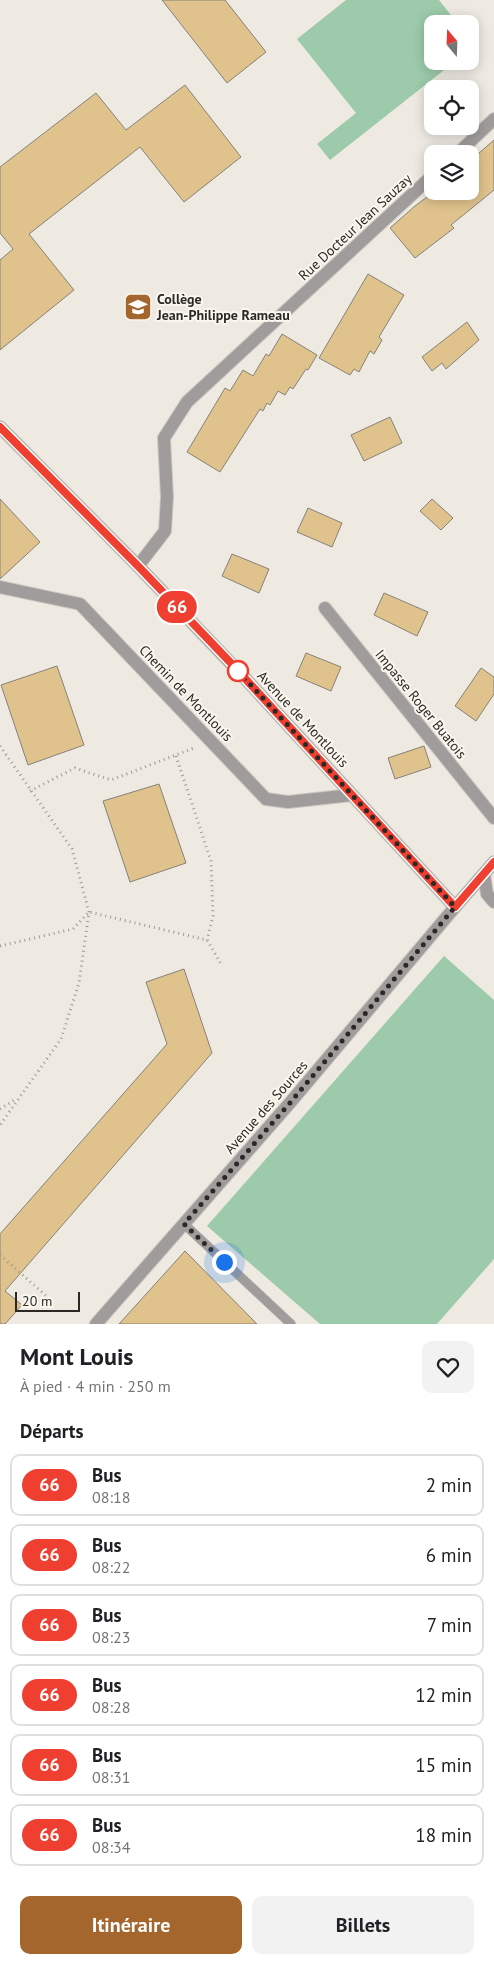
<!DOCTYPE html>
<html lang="fr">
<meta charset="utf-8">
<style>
:root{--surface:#fff;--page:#f2f2f2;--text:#202124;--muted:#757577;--line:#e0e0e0;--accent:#a5662d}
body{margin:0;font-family:"PT Sans",sans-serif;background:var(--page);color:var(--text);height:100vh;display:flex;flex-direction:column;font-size:19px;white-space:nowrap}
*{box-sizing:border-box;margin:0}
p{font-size:16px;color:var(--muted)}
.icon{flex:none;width:28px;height:28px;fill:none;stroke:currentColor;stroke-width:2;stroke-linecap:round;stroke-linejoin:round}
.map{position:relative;height:1324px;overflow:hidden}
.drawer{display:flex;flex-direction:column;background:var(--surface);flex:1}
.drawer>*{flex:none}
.badge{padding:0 10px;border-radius:16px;font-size:18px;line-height:32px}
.needle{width:32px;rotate:341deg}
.controls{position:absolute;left:424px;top:15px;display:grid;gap:10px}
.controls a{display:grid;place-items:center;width:55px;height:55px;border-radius:10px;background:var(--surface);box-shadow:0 2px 12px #0003;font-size:25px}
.scale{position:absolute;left:15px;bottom:12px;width:65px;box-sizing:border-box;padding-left:5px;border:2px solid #2a2926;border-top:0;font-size:14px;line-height:18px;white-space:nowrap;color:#2a2926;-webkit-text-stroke:4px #fbf7ef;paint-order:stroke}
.you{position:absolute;width:25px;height:25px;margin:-12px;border:4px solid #fff;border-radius:50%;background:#1a73e8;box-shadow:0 0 0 8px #1a73e833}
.map>.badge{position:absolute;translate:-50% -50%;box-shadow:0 0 0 2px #fff}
h2{padding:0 20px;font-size:19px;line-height:45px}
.round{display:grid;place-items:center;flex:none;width:52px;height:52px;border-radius:10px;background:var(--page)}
.summary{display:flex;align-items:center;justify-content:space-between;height:85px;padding:0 20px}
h1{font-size:24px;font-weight:700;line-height:38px}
.primary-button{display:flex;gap:10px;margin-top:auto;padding:10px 20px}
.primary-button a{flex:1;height:58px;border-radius:10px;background:var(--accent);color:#fff;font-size:20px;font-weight:700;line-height:58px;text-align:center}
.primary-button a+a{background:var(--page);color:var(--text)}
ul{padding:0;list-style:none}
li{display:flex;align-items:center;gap:15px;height:62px;margin:0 10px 8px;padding:0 10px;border:2px solid var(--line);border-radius:10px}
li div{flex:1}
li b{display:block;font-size:19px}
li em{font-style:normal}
li .badge{min-width:55px;font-weight:700;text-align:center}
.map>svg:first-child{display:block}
</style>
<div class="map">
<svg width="494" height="1324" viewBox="0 0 494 1324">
<rect width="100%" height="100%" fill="#eeeae2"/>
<!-- green -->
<g fill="#9ccaaa">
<path d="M346 0H439L458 24H432V61H451L453 63 330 160 317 144 356 113 297 39Z"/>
<path d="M444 956 494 1000V1259L437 1324H320L207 1226Z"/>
</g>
<!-- building -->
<g fill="#dfc28c" stroke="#85827b">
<path d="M162 0H225L266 52 227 83Z"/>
<path d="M185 85 241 157 184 202 140 147 29 234 74 290 0 350V260L13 249 0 233V167L96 93 126 130Z"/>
<path d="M494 140V190L451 225 454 228 415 258 390 228 415 206 435 191H470V161Z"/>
<path d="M368 274 404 295 379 337 382 340 374 354 370 351 359 372 354 369 350 375 319 358Z"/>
<path d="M467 322 479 340 446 369 442 363 432 371 422 357Z"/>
<path d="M282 334 317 355 308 370 306 369 293 389 290 387 285 395 278 391 270 405 267 403 263 411 260 409 220 472 187 452 225 388 230 391 243 370 253 376 266 354 269 356Z"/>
<path d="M390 417 402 443 364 461 351 435Z"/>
<path d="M0 499 40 542 0 579Z"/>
<path d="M432 499 453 518 441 530 420 511Z"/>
<path d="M308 508 342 523 332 547 297 532Z"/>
<path d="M232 554 269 569 259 593 222 576Z"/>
<path d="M384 593 428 612 417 636 374 615Z"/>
<path d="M306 653 341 667 331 691 296 676Z"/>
<path d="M57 666 84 745 28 765 1 685Z"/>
<path d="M481 668 494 677V694L476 721 455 706Z"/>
<path d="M424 746 431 767 395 779 388 758Z"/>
<path d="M159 784 186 863 130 882 103 801Z"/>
<path d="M184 969 212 1053 5 1291 22 1305 5 1324H0V1234L167 1044 146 982Z"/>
<path d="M185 1251 257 1324H119Z"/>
</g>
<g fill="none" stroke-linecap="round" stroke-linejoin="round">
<!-- service casing -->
<g stroke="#cbc7c0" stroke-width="10">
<path id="service" d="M184 1224 291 1324"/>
</g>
<!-- minor casing -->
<g stroke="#cbc7c0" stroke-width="14">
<g id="minor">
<path d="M457 154 494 119"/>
<path d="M138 566 165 531 167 497 164 438 187 402 432 176"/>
<path d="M0 587 80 604 266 799 288 802 352 795"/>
<path d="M325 608 494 818"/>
<path d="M484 874 487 894 494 902"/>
<path d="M96 1324 289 1104 455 907"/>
</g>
</g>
<!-- tertiary casing -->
<g stroke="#cbc7c0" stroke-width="14">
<path id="tertiary" d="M0 427 138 566 242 675 455 907 494 862"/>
</g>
<!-- path -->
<g stroke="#9c9993" stroke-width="3" stroke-dasharray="1 4" stroke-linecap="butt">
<path d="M0 746 72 849 89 912 79 983 61 1039 0 1125"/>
<path d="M176 756 211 861 213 916 207 940"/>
<path d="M30 791 75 768 111 780 194 748"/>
<path d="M0 946 73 929 89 912 207 940 221 964"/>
<path d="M0 1109 16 1099"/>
<path d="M0 1255 52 1301"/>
</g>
<!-- service -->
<use href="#service" stroke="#a09c9c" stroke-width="9"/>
<!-- minor -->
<use href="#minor" stroke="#a09c9c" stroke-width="12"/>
<!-- tertiary -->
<use href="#tertiary" stroke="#a09c9c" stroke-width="12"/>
</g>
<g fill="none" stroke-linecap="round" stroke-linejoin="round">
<!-- line casing -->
<g stroke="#fff" stroke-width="11">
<path id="line" d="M0 427 138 566 229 661 455 907 494 862"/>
</g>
<!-- line -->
<use href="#line" stroke="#ef3f30" stroke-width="8"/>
<!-- walk -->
<path stroke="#2a2926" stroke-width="5" stroke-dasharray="0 9" d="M224 1262 184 1224 289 1104 455 907 238 671"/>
</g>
<!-- icons -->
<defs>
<g id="school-square" transform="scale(1.4375)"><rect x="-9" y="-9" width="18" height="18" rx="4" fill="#a5662d" stroke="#fbf7ef"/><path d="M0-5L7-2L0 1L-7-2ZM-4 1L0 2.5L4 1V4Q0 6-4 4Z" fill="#fff"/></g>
</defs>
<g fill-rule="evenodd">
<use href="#school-square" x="138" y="307"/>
</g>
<!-- markers -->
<circle fill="#fff" stroke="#ef3f30" stroke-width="2.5" cx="238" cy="671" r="10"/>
<g text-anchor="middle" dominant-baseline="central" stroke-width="4" stroke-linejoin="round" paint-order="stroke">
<!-- street labels -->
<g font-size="14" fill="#2a2926" stroke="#fbf7ef">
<text transform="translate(355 227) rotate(-43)">Rue Docteur Jean Sauzay</text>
<text transform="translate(186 693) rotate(46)">Chemin de Montlouis</text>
<text transform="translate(421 704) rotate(51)">Impasse Roger Buatois</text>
<text transform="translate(303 719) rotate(47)">Avenue de Montlouis</text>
<text transform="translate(266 1107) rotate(-49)">Avenue des Sources</text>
</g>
<!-- poi labels -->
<g font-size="14" font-weight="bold" fill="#2a2926" stroke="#fbf7ef" text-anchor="start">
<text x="157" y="299">Collège<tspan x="157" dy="16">Jean-Philippe Rameau</tspan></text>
</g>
</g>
</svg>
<div class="controls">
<a><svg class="needle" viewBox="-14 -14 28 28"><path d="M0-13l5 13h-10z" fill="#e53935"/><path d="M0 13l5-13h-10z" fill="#757577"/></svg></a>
<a><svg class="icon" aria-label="locate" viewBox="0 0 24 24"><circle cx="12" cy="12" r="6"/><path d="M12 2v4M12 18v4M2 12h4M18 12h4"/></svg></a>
<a><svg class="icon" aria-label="layers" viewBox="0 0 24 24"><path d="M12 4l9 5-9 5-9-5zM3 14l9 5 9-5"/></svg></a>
</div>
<div class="scale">20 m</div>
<div class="you" style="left:224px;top:1262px"></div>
<b class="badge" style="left:177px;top:607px;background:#ef3f30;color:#fff">66</b>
</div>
<section class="drawer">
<div class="summary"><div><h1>Mont Louis</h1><p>À pied · 4 min · 250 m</p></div><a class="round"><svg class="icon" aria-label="heart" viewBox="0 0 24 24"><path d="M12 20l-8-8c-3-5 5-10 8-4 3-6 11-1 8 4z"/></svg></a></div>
<h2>Départs</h2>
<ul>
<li><span class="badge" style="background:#ef3f30;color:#fff">66</span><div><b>Bus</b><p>08:18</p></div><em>2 min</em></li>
<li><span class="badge" style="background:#ef3f30;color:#fff">66</span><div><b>Bus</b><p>08:22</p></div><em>6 min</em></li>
<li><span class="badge" style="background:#ef3f30;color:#fff">66</span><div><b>Bus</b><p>08:23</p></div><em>7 min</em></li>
<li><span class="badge" style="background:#ef3f30;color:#fff">66</span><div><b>Bus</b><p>08:28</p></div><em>12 min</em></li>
<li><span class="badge" style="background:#ef3f30;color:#fff">66</span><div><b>Bus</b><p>08:31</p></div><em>15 min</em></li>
<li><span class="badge" style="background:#ef3f30;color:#fff">66</span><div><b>Bus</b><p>08:34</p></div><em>18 min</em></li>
</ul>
<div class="primary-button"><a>Itinéraire</a><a>Billets</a></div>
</section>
